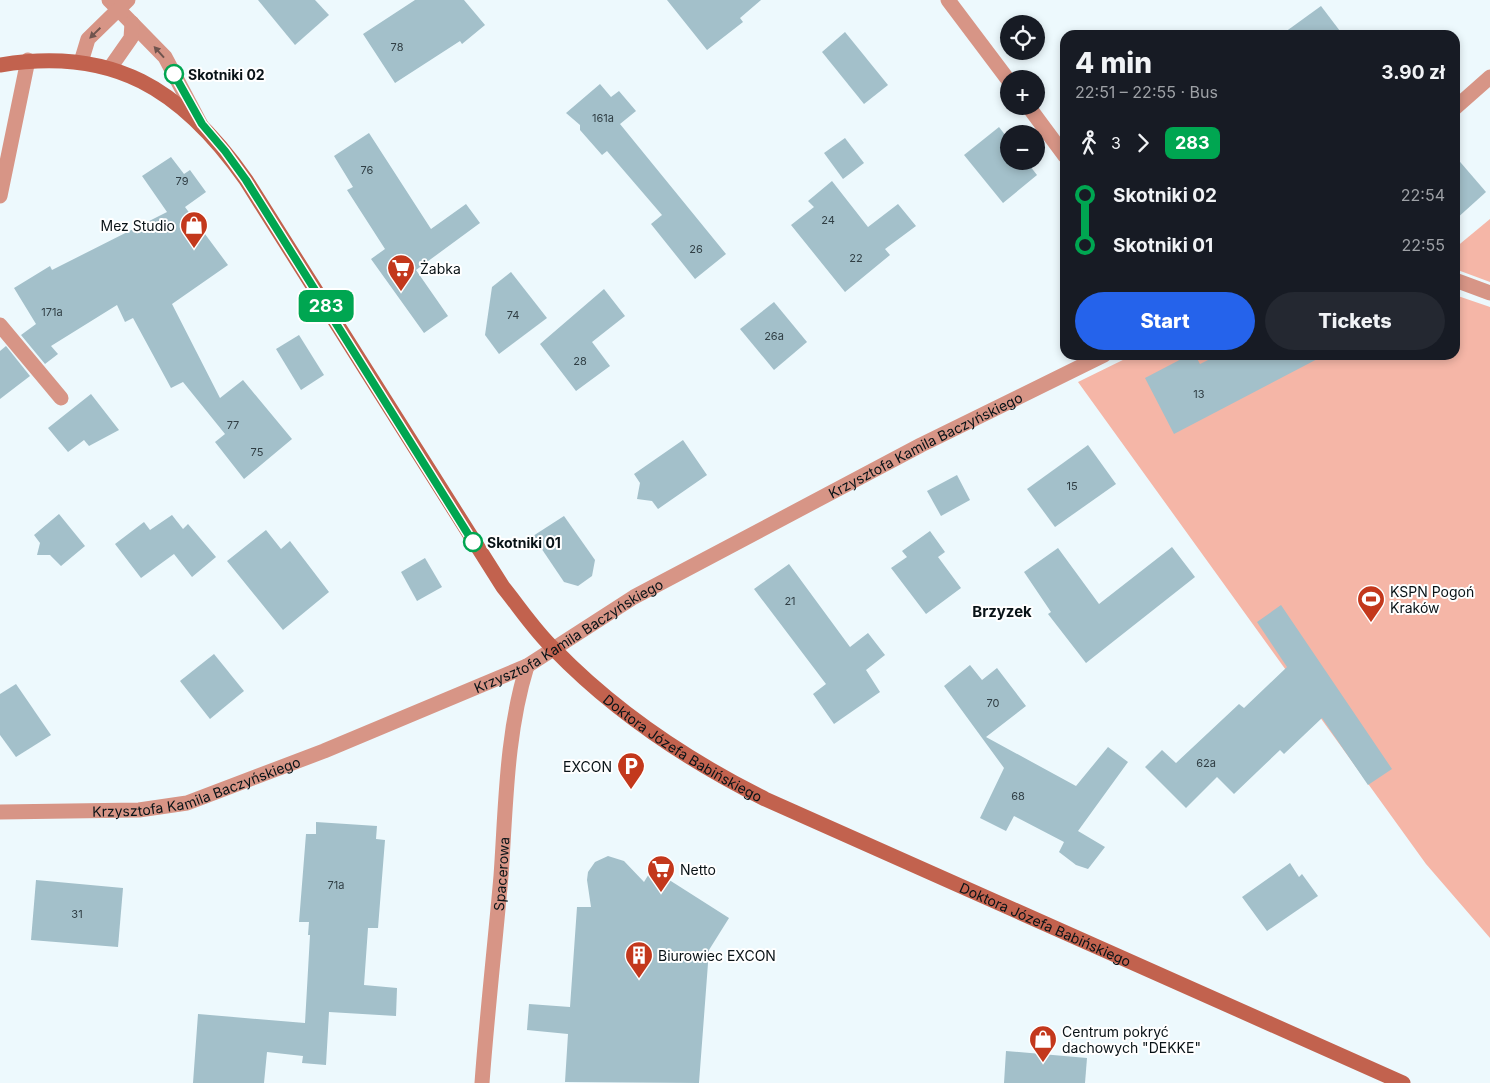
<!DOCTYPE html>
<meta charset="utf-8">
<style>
:root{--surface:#171b24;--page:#242831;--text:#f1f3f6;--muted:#9ea1a6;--accent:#2563eb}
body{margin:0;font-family:Inter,sans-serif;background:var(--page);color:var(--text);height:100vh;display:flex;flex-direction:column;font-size:19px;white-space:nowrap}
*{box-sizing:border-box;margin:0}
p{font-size:16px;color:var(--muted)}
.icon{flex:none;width:28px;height:28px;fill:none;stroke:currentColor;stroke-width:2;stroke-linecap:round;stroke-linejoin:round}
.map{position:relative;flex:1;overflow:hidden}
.sheet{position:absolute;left:1060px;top:30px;width:400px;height:330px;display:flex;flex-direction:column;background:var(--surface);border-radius:15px;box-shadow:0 2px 8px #0003}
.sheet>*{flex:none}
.badge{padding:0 10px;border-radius:8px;font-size:18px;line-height:32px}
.buttons{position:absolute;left:1000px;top:15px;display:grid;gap:10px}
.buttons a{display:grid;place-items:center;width:45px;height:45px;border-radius:50%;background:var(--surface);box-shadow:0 2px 8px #0003;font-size:25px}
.map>.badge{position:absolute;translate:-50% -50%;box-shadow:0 0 0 2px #fff}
.legs{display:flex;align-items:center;gap:8px;height:55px;padding:0 15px;font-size:16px}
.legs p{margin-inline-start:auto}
.summary{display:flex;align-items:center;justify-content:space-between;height:85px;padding:0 15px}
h1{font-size:28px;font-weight:800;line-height:38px}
.primary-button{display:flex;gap:10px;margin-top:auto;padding:10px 15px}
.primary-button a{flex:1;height:58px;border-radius:30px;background:var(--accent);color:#fff;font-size:20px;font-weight:800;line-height:58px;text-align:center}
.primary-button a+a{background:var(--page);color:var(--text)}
ul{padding:0 15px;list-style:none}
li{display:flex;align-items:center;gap:18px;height:50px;font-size:19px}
li i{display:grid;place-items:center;width:8px;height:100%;margin:0 6px;background:currentColor}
li i::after{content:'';width:12px;height:12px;margin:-6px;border:4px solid;border-radius:50%;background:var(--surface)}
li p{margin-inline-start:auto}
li:first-child i{background:linear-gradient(#0000 50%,currentColor 0)}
li:last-child i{background:linear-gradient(currentColor 50%,#0000 0)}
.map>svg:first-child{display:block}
</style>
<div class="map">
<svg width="1490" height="1083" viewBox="0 0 1490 1083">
<rect width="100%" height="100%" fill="#edf9fd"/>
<!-- green -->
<g fill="#f5b6a7">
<path d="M1490 219V282L1455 269V248Z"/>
<path d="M1455 295 1490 307V938L1426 864 1078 382 1133 355H1455Z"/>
</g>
<!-- building -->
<g fill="#a3c0ca">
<path d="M258 0H315L329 15 295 45Z"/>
<path d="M415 0H464L485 25 462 44 460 41 395 83 363 34Z"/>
<path d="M667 0H761L740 18 743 22 707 50Z"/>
<path d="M1321 6 1343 35H1281Z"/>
<path d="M845 32 888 85 864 104 822 52Z"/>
<path d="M600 84 611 97 619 91 636 111 620 124 726 254 695 279 651 224 662 215 607 151 602 155 580 130V125L566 113Z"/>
<path d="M999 127 1009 140V161H1026L1037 175 1003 203 964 155Z"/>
<path d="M369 133 431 229 466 204 480 223 416 270 448 316 424 333 371 259 385 249 347 190 353 187 334 156Z"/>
<path d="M845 138 864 163 843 179 824 153Z"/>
<path d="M1455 156 1486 192 1455 220Z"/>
<path d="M171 157 184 174 190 170 206 192 185 207 228 265 172 304 220 398 243 380 292 439 244 479 215 442 225 434 183 382 171 388 133 318 125 322 117 305 51 346 58 354 45 364 21 335 36 324 14 288 50 266 52 270 167 212 142 176Z"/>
<path d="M832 181 868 227 898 204 916 226 885 249 890 255 845 292 791 225 814 207 808 201Z"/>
<path d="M511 272 547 318 499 354 485 335 492 287Z"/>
<path d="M604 289 625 316 592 342 610 366 576 391 540 344Z"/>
<path d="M774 302 807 342 774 370 740 329Z"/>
<path d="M299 335 324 375 301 390 276 349Z"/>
<path d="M6 346 30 376 0 399V351Z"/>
<path d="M1189 355H1195L1200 364 1218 355H1325L1174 434 1145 378Z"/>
<path d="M91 394 119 430 89 446 84 440 68 452 48 428Z"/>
<path d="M683 440 707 475 658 509 652 501 637 499 640 483 634 474Z"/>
<path d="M1088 445 1116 484 1055 527 1027 489Z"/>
<path d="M957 475 970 500 941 516 927 491Z"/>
<path d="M59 514 85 546 61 566 50 555H37L40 543 34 535Z"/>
<path d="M172 515 183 529 188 524 216 557 192 577 174 554 141 578 115 544 144 522 150 530Z"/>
<path d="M564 516 595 560 592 576 578 586 564 582 533 536Z"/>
<path d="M266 530 281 549 290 541 329 592 283 630 227 561Z"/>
<path d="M930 531 945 552 938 557 961 588 926 614 891 568 907 557 902 551Z"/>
<path d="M1172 547 1195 577 1086 663 1048 614 1051 612 1024 572 1058 548 1099 604Z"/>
<path d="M425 558 442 587 417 601 401 572Z"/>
<path d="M789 564 850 647 868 633 885 655 866 670 880 692 834 724 813 694 826 684 754 589Z"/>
<path d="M1281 605 1392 769 1368 785 1322 718 1284 754 1280 750 1234 794 1217 777 1186 808 1145 767 1162 750 1176 763 1239 704 1244 708 1287 667 1257 622Z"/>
<path d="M214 654 244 691 210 719 180 681Z"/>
<path d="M970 665 982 680 997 668 1026 706 986 737 1076 786 1108 747 1128 762 1078 831 1105 847 1088 869 1076 865 1059 852 1064 842 1014 816 1006 831 980 818 1004 768 944 686Z"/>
<path d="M16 684 51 735 16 757 0 735V694Z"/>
<path d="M316 822 377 826 376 839 385 840 378 928H368L364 985 397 988 396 1016 329 1012 326 1065 302 1063 303 1056 267 1052 264 1083H193L198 1014 305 1023 310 935H308L309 922H299L306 834H316Z"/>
<path d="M608 856 624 861 644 882 652 869 729 918 709 950 699 1083 565 1082 568 1034 527 1030 529 1004 570 1007 577 907H591L587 880 588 872 595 862Z"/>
<path d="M1290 863 1299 877 1302 874 1318 896 1267 931 1242 897Z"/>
<path d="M36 880 123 888 118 947 31 940Z"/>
<path d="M1006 1051 1087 1058 1085 1083H1004Z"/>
</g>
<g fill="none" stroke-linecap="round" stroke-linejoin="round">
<!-- service -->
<g stroke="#d79586" stroke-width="15">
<path d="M0 196 28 60"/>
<path d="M0 325 61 398"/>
</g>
<!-- minor -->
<g stroke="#d79586" stroke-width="15">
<path d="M109 0 119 10"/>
<path d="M948 0 1009 81"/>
<path d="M1028 106 1065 156"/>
<path d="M1455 108 1490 77"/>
<path d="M1455 280 1490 293"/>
<path id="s1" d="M0 812 139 810 187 803 324 751 527 666 634 597 921 445 1104 355"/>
<path id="s2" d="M482 1083C487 1014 495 945 501 876 506 805 506 734 527 666"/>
</g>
<!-- tertiary -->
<g stroke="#d79586" stroke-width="15">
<path d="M119 10 165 57 201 125"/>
<path d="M81 62 88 39 128 0"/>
<path d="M110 68 131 38 132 23"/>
</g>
<!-- secondary -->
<path stroke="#c2624e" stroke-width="15" id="s3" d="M0 65C113 46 182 89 246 180L503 587C520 608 535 631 554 649 615 712 687 760 765 799L1403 1083"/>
</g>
<!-- one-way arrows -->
<defs><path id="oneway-solid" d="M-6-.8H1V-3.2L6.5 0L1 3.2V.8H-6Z" transform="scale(1.25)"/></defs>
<g fill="#70544e">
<use href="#oneway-solid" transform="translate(95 33) rotate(136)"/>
<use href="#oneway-solid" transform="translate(159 52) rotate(-132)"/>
</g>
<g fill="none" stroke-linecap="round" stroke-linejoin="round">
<!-- line-1 casing -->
<g stroke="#fff" stroke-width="11">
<path id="line-1" d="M174 74 202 124 225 151 246 180 473 542"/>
</g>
<!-- line-1 -->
<use href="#line-1" stroke="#00a651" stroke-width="8"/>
</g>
<!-- icons -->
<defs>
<g id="shop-pin" transform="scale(1.4375)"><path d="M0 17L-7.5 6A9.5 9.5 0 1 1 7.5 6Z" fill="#c3381c" stroke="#fff"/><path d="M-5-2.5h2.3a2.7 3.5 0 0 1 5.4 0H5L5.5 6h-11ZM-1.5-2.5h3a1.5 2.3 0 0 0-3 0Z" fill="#fff"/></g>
<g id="supermarket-pin" transform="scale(1.4375)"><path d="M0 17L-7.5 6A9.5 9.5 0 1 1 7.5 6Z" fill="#c3381c" stroke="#fff"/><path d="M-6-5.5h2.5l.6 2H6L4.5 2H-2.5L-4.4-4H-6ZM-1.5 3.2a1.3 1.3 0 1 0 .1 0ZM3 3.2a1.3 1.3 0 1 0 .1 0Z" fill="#fff"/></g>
<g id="stadium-pin" transform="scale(1.4375)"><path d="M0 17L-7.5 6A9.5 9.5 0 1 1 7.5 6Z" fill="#c3381c" stroke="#fff"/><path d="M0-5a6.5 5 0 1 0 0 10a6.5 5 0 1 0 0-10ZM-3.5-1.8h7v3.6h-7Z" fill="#fff"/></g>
<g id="parking-pin" transform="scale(1.4375)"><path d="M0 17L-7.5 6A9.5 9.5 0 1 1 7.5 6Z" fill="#c3381c" stroke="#fff"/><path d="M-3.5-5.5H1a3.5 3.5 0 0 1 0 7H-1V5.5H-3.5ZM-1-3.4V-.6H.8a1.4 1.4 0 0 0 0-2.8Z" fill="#fff"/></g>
<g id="building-pin" transform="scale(1.4375)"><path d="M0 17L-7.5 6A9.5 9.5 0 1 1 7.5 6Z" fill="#c3381c" stroke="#fff"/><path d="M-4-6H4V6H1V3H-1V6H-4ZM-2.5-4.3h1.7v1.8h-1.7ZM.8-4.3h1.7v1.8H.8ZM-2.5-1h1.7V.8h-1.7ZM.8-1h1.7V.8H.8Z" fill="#fff"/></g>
</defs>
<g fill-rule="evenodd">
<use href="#shop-pin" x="194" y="225"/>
<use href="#supermarket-pin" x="401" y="268"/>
<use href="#stadium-pin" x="1371" y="599"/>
<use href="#parking-pin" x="631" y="766"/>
<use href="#supermarket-pin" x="661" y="869"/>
<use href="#building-pin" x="639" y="955"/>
<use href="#shop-pin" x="1043" y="1039"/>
</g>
<!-- markers -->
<g fill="#fff" stroke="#00a651" stroke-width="2.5">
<circle cx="174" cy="74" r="9"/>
<circle cx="473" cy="542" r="9"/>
</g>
<g text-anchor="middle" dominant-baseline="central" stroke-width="4" stroke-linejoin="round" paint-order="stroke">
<!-- number labels -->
<g font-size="11" fill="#303e44">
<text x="397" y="47">78</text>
<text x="603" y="118">161a</text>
<text x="367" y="170">76</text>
<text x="182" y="181">79</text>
<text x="828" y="220">24</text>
<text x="696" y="249">26</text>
<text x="856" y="258">22</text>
<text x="52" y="312">171a</text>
<text x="513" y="315">74</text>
<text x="774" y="336">26a</text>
<text x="580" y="361">28</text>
<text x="1199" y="394">13</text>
<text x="233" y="425">77</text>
<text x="257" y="452">75</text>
<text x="1072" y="486">15</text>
<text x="790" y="601">21</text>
<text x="993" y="703">70</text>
<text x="1206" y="763">62a</text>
<text x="1018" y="796">68</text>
<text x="336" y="885">71a</text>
<text x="77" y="914">31</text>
</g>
<!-- stop labels -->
<g font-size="14" font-weight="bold" fill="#091317" stroke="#fff" text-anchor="start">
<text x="188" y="74">Skotniki 02</text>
<text x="487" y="542">Skotniki 01</text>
</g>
<!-- poi labels -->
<g font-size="14" fill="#091317" stroke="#fff" text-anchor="start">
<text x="175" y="225" text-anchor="end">Mez Studio</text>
<text x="420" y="268">Żabka</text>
<text x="1390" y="591">KSPN Pogoń<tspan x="1390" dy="16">Kraków</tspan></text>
<text x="612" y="766" text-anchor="end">EXCON</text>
<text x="680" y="869">Netto</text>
<text x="658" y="955">Biurowiec EXCON</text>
<text x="1062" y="1031">Centrum pokryć<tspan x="1062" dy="16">dachowych "DEKKE"</tspan></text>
</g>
<!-- street labels -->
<g font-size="14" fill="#091317" stroke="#fff">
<text stroke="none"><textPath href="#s1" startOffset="1010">Krzysztofa Kamila Baczyńskiego</textPath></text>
<text stroke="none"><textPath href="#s1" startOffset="605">Krzysztofa Kamila Baczyńskiego</textPath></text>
<text stroke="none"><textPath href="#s3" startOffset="1015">Doktora Józefa Babińskiego</textPath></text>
<text stroke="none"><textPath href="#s1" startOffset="200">Krzysztofa Kamila Baczyńskiego</textPath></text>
<text stroke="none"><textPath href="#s2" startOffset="210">Spacerowa</textPath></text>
<text stroke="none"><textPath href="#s3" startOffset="1419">Doktora Józefa Babińskiego</textPath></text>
</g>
<!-- neighbourhood labels -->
<g font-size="15" font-weight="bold" fill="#091317" stroke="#fff">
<text x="1002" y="611">Brzyzek</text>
</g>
</g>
</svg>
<div class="buttons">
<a><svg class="icon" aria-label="locate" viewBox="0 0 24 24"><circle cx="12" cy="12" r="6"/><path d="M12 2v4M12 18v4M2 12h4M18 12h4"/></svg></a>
<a>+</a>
<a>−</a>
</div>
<b class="badge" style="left:326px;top:306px;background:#00a651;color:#fff">283</b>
<section class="sheet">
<div class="summary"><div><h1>4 min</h1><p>22:51 – 22:55 · Bus</p></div><b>3.90 zł</b></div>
<div class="legs"><svg class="icon" aria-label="walk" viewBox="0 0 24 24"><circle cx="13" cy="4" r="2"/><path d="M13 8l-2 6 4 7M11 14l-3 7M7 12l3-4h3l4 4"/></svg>3<svg class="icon" aria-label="forward" viewBox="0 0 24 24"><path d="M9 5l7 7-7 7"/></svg><b class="badge" style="background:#00a651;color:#fff">283</b></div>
<ul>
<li><i style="color:#00a651"></i><b>Skotniki 02</b><p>22:54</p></li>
<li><i style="color:#00a651"></i><b>Skotniki 01</b><p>22:55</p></li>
</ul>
<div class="primary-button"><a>Start</a><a>Tickets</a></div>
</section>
</div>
